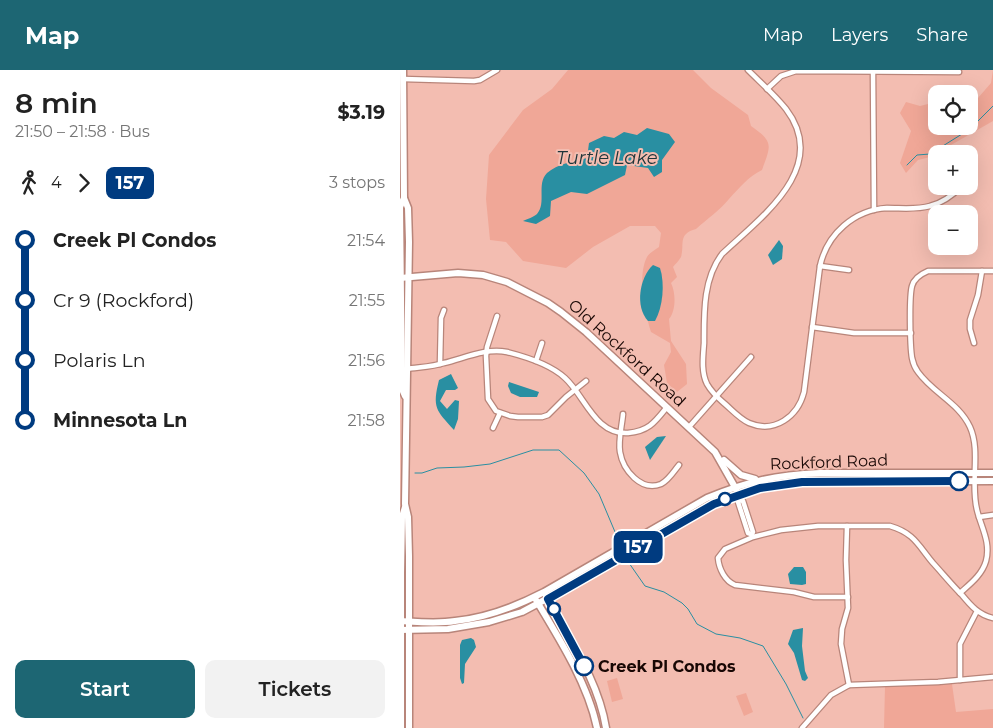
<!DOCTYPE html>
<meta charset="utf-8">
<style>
:root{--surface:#fff;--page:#f2f2f2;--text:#222;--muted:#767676;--accent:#1d6673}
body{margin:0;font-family:Montserrat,sans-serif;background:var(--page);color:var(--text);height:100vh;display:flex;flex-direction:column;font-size:19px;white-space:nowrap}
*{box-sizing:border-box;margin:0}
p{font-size:16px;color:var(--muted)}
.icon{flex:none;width:28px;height:28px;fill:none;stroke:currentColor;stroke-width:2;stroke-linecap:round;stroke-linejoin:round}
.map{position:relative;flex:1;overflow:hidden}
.panel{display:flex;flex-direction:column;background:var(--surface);width:400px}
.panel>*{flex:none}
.badge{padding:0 10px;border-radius:8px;font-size:18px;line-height:32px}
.fabs{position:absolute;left:528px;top:15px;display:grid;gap:10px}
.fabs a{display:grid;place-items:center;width:50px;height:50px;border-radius:10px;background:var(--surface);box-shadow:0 5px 20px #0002;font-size:25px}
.map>.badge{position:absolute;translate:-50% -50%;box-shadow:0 0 0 2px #fff}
.legs{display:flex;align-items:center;gap:8px;height:55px;padding:0 15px;font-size:16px}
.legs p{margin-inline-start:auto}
.summary{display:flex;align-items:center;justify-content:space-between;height:85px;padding:0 15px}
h1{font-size:28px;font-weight:600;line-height:38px}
.primary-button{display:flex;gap:10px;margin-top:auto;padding:10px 15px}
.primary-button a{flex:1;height:58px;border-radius:10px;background:var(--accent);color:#fff;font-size:20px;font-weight:600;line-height:58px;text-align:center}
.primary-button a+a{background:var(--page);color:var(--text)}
ul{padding:0 15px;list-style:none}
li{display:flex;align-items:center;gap:18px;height:60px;font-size:19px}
li i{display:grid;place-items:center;width:8px;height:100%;margin:0 6px;background:currentColor}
li i::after{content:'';width:12px;height:12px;margin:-6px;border:4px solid;border-radius:50%;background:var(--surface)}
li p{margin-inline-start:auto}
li:first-child i{background:linear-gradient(#0000 50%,currentColor 0)}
li:last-child i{background:linear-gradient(currentColor 50%,#0000 0)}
header{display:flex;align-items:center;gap:30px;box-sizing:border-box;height:70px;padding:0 25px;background:var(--accent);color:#fff}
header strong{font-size:24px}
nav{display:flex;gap:28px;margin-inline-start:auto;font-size:18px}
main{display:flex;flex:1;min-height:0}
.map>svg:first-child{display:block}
</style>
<header>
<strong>Map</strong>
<nav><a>Map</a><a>Layers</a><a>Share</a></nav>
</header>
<main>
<section class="panel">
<div class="summary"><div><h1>8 min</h1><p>21:50 – 21:58 · Bus</p></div><b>$3.19</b></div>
<div class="legs"><svg class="icon" aria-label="walk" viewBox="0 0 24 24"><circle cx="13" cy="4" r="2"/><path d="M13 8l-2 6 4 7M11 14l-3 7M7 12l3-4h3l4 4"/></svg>4<svg class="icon" aria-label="forward" viewBox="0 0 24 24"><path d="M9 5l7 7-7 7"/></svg><b class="badge" style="background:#003b80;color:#fff">157</b><p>3 stops</p></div>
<ul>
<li><i style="color:#003b80"></i><b>Creek Pl Condos</b><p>21:54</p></li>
<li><i style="color:#003b80"></i><span>Cr 9 (Rockford)</span><p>21:55</p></li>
<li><i style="color:#003b80"></i><span>Polaris Ln</span><p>21:56</p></li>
<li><i style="color:#003b80"></i><b>Minnesota Ln</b><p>21:58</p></li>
</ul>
<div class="primary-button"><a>Start</a><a>Tickets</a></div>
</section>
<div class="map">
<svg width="593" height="658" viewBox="0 0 593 658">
<rect width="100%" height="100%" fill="#f3bdb1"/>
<!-- green -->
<g fill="#f0a797">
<path d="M168 0H293L311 18 348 45 351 56C374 72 371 75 362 100 348 107 340 117 329 129 320 140 307 149 296 159 277 164 285 175 281 187 279 191 275 194 273 197L277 207 271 213C276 223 276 241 269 249L271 271 286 294 287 314 277 322 267 313 264 295 271 282 270 273 251 262C245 243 237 206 247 187 249 183 255 180 259 177L261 163 255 156H230L193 177 166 198 123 191 106 172 90 170 86 129 89 85 123 40 152 19Z"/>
<path d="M593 0V51L530 87 518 90 506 103 500 93 511 61 500 43 506 32 520 36 536 32V56H569V32L578 28 591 13Z"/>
<path d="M217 608 223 629 212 632 207 611Z"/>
<path d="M552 614 556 642 593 639V658H484L485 616Z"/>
<path d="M346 623 353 642 344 646 336 626Z"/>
</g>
<!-- water -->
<g fill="#298fa2">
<path d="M247 58 269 64 275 72 262 90V102L254 107 248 98 227 95 225 105 187 124 171 122 151 131 150 146 136 154 123 151C127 149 134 147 137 144 147 133 136 114 147 103 157 94 175 91 187 88L189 73 204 66 214 68 224 62 237 65Z"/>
<path d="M379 170 383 176 382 189 373 195 368 185Z"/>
<path d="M253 195 260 198C265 213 263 237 255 251H248C235 237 239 208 253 195Z"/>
<path d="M51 304 58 318 55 320H46L40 331 47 339 55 330 59 331 58 349 54 360C36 340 32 338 39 310Z"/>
<path d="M109 312 139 322 137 327H120L111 323 108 316Z"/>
<path d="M266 366 250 390 245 377 257 367Z"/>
<path d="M394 497H403L406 502V514L402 515 390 514 388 504Z"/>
<path d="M403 558 402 576 405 601 408 608 405 611 402 610 394 583 388 574 393 560Z"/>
<path d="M71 568 74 570 76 577 65 594 64 613 62 614 60 608V575L62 570Z"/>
</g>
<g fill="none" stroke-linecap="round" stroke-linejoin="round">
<!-- stream -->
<g stroke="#298fa2" stroke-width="1">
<path d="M507 95 517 85 530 84 570 59 593 36"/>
<path d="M15 403H22L37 398 64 397 90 394 133 380H159L184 403 199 424 218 469"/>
<path d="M229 493 245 516 264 522 282 533 288 539 297 554 316 564 340 568 363 576 386 614 403 648"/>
</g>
<!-- street casing -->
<g stroke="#b8857a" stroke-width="7">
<g id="street">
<path d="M348 0C361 13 375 25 386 39 431 98 360 148 322 184 303 209 304 243 304 273 303 287 301 302 307 314 312 323 318 328 325 334 333 341 340 349 349 353 375 364 398 346 404 322L420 196C427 164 454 140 487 138 502 138 516 140 530 136 542 133 553 125 562 116"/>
<path d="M473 1 474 140"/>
<path d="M3 9 74 11 80 10 97 0"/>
<path d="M367 19 381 6 396 1 559 2"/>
<path d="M420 196 449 200"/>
<path d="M97 246 87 277 86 286 88 329 96 341 110 346 118 347H142L148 345 166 327 186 311"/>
<path d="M412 257 454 263H511"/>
<path d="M574 273 570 259V250L578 225 582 201"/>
<path d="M136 291 142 273"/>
<path d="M40 294 41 248 44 240"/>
<path d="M6 299C19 297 32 297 44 293 65 288 85 278 107 282 127 287 150 294 165 308 185 326 195 365 228 363 249 361 255 352 267 337"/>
<path d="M223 344C222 356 218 370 220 382 223 400 241 422 261 414 269 410 274 401 279 395"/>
<path d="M289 357 351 287"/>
<path d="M93 358 100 343"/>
<path d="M339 425 340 430 338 432 348 463 351 464"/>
<path d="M340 430 343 431 353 462 352 464"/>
<path d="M579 447 593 445"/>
<path d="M447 456 446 490 448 538 442 559 441 574 449 615"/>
<path d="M560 523C570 514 582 505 586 491 591 472 581 457 577 440 570 413 581 381 570 357 559 333 533 323 518 302 515 298 513 293 512 288 510 276 509 227 512 216 514 208 521 204 528 201H593"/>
<path d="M448 527H414L394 522 335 515C325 511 319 499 318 488L325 479 353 467 381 460 418 456H490C514 463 518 475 533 493 543 504 552 515 562 525 571 536 579 545 593 548"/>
<path d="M560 610V574L577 541"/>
<path d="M402 658 431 625 449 615 538 612 593 607"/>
</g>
</g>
<!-- secondary casing -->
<g stroke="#b8857a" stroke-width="9">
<g id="secondary">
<path d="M3 0 4 128 8 138 9 172 5 434 8 447 9 486V658"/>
<path d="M4 128 0 137 2 319 5 326"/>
<path d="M0 208 58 203 83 205 107 212 148 233 161 242 186 262 315 382 336 419"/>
<path d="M324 390 341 405 355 409"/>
<path d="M146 526C168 568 198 609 206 658"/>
<path d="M136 530C159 568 188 614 197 658"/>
<path d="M0 551C18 552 37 554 55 551 86 548 117 536 144 522L307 428C348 411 376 405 420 403H593"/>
<path d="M0 560 48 559 89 552 122 542 167 518 313 434 361 418 402 412 593 411"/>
<path d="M1 658V503L2 447 5 437"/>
</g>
</g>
<!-- street -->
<use href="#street" stroke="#fff" stroke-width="4.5"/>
<!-- secondary -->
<use href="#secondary" stroke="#fff" stroke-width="6"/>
</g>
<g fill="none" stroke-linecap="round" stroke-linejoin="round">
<!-- line-1 casing -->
<g stroke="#fff" stroke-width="11">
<path id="line-1" d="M184 596 148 529 314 434 360 418 402 412 559 411"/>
</g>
<!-- line-1 -->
<use href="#line-1" stroke="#003b80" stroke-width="8"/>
</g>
<!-- markers -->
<g fill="#fff" stroke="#003b80" stroke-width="2.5">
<circle cx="559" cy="411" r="9"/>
<circle cx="325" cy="429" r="6"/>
<circle cx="154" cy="539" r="6"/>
<circle cx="184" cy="596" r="9"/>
</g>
<g text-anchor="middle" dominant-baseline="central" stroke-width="4" stroke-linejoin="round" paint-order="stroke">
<!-- street labels -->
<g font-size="16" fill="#180704" stroke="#f3bdb1">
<text transform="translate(227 283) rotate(42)">Old Rockford Road</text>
<text transform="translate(429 392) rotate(-2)">Rockford Road</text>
</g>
<!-- stop labels -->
<g font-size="16" font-weight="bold" fill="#180704" stroke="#f3bdb1" text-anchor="start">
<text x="198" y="596">Creek Pl Condos</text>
</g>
<!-- water labels -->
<g font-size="18" font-style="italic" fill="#1e3439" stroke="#f3bdb1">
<text x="207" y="88">Turtle Lake</text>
</g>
</g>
</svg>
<div class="fabs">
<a><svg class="icon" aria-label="locate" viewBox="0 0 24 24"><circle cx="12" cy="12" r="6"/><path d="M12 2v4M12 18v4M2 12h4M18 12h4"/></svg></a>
<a>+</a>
<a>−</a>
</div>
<b class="badge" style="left:238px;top:477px;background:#003b80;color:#fff">157</b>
</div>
</main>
